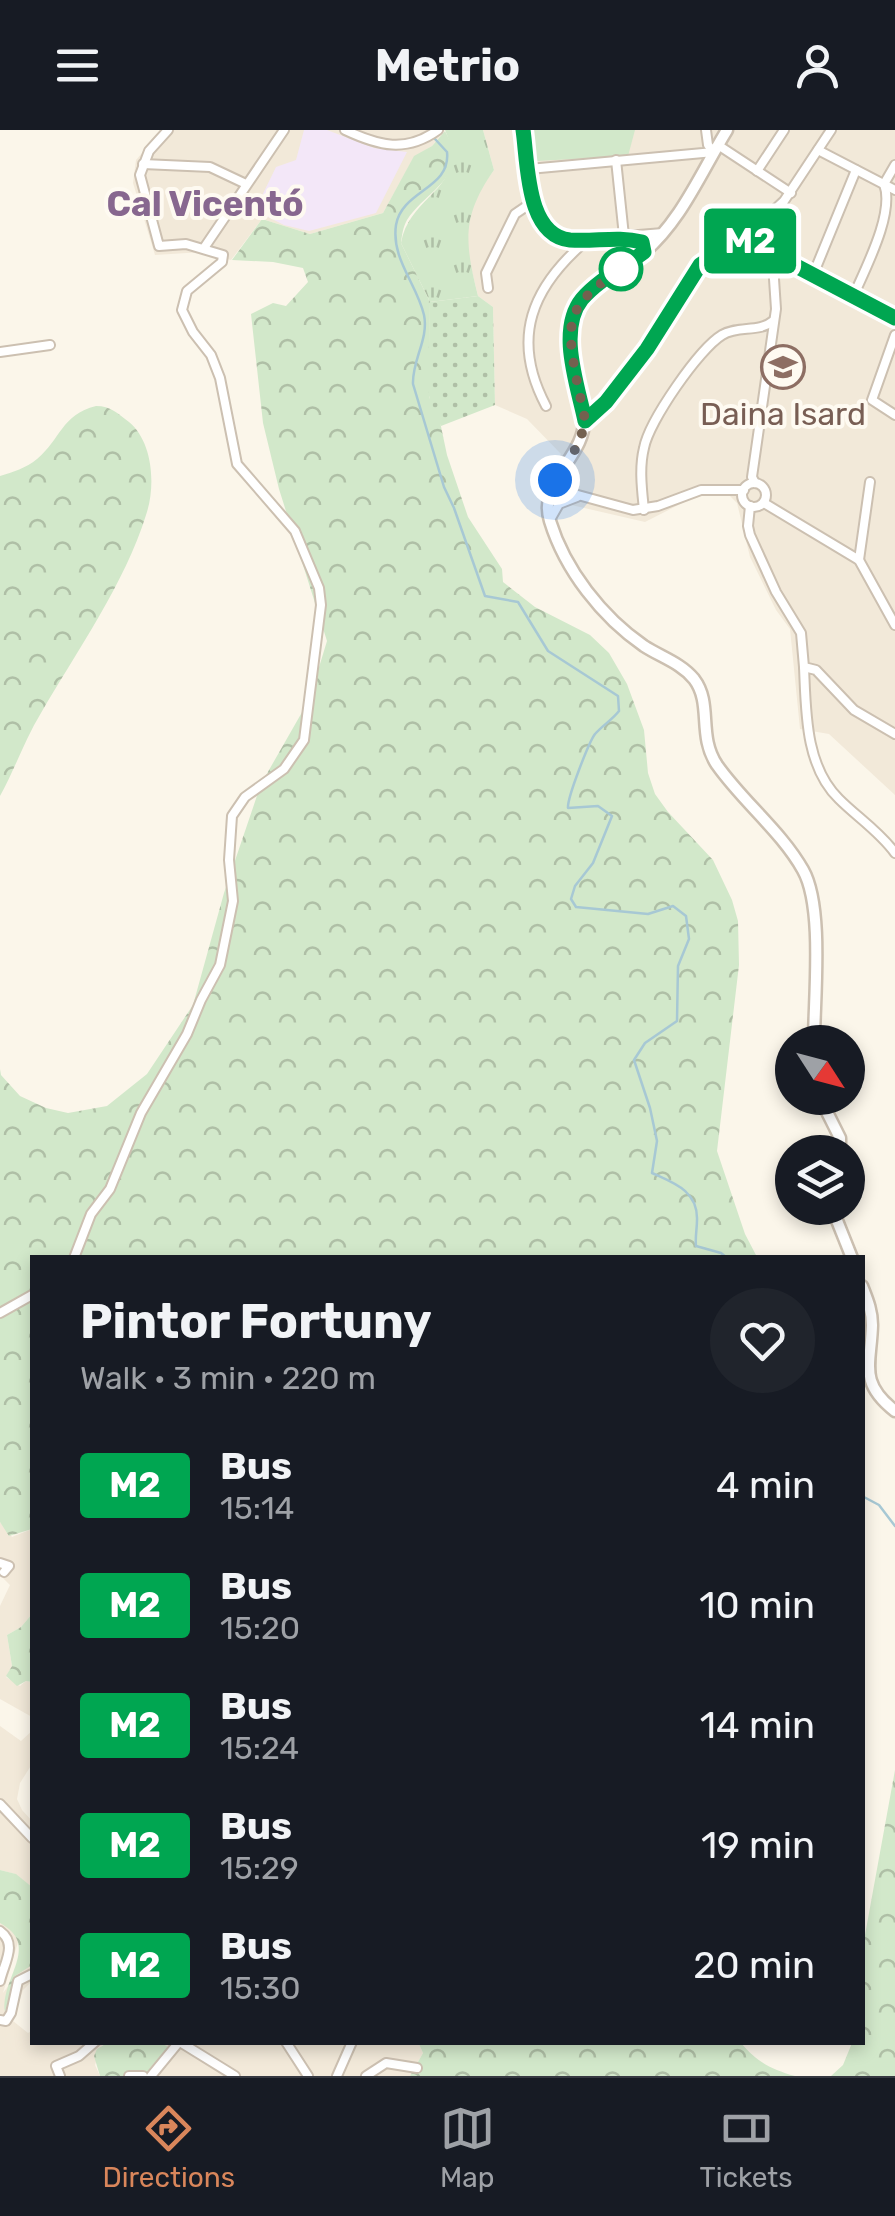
<!DOCTYPE html>
<meta charset="utf-8">
<style>
:root{--surface:#171b24;--page:#20242c;--text:#f1f3f6;--muted:#9ea1a6;--line:#363941;--accent:#d9865b}
body{margin:0;font-family:Rubik,sans-serif;background:var(--page);color:var(--text);height:100vh;display:flex;flex-direction:column;font-size:38px;white-space:nowrap}
*{box-sizing:border-box;margin:0}
p{font-size:32px;color:var(--muted)}
.icon{flex:none;width:55px;height:55px;fill:none;stroke:currentColor;stroke-width:2;stroke-linecap:round;stroke-linejoin:round}
.map{position:relative;flex:1;overflow:hidden}
.details{position:absolute;left:30px;top:1125px;width:835px;height:790px;display:flex;flex-direction:column;background:var(--surface);border-radius:0px;box-shadow:0 5px 15px #0003}
.details>*{flex:none}
.badge{padding:0 20px;border-radius:8px;font-size:35px;line-height:65px}
.needle{width:65px;rotate:126deg}
.controls{position:absolute;left:775px;top:895px;display:grid;gap:20px}
.controls a{display:grid;place-items:center;width:90px;height:90px;border-radius:50%;background:var(--surface);box-shadow:0 5px 15px #0003;font-size:50px}
.you{position:absolute;width:50px;height:50px;margin:-25px;border:8px solid #fff;border-radius:50%;background:#1a73e8;box-shadow:0 0 0 15px #1a73e833}
.map>.badge{position:absolute;translate:-50% -50%;box-shadow:0 0 0 5px #fff}
.round{display:grid;place-items:center;flex:none;width:105px;height:105px;border-radius:52px;background:var(--page)}
.headline{display:flex;align-items:center;justify-content:space-between;height:170px;padding:0 50px}
h1{font-size:48px;font-weight:700;line-height:75px}
ul{padding:0;list-style:none}
li{display:flex;align-items:center;gap:30px;height:120px;padding:0 50px}
li div{flex:1}
li b{display:block;font-size:38px}
li em{font-style:normal}
li .badge{min-width:110px;font-weight:700;text-align:center}
header{display:flex;justify-content:space-between;align-items:center;height:130px;padding:0 50px;background:var(--surface);font-size:45px;font-weight:700}
.tab-bar{display:flex;justify-content:space-around;align-items:center;height:140px;border-top:2px solid var(--line);background:var(--surface);font-size:28px;color:var(--muted)}
.tab-bar a{display:grid;justify-items:center;gap:5px}
.tab-bar .active{color:var(--accent)}
.map>svg:first-child{display:block}
</style>
<header><svg class="icon" aria-label="menu" viewBox="0 0 24 24"><path d="M4 6h16M4 12h16M4 18h16"/></svg>Metrio<svg class="icon" aria-label="person" viewBox="0 0 24 24"><circle cx="12" cy="8" r="4"/><path d="M4 21q1-7 8-7t8 7"/></svg></header>
<div class="map">
<svg width="895" height="1946" viewBox="0 0 895 1946">
<defs>
<pattern id="grass-tufts" width="24" height="20" patternUnits="userSpaceOnUse" patternTransform="scale(2.5)"><rect width="24" height="20" fill="#d2e8ca"/><path d="M3 7l-1-3M5 7V3M7 7l1-3M15 17l-1-3M17 17v-4M19 17l1-3" fill="none" stroke="#afbfa6"/></pattern>
<pattern id="forest-crowns" width="20" height="18" patternUnits="userSpaceOnUse" patternTransform="scale(2.5)"><rect width="20" height="18" fill="#d2e8ca"/><path d="M2 6a3 3 0 1 1 6 0M12 15a3 3 0 1 1 6 0" fill="none" stroke="#afbfa6"/></pattern>
<pattern id="garden-dots" width="8" height="8" patternUnits="userSpaceOnUse" patternTransform="scale(2.5)"><rect width="8" height="8" fill="#d2e8ca"/><path d="M2 2h.1M6 6h.1" fill="none" stroke="#afbfa6" stroke-width="1.8" stroke-linecap="round"/></pattern>
</defs>
<rect width="100%" height="100%" fill="#fbf6ea"/>
<!-- residential -->
<g fill="#f2e9d9">
<path d="M162 0H445L432 16 414 27 383 83 310 104 262 89 231 130 203 122 155 125 133 53 136 30Z"/>
<path d="M483 0H895V665L829 604 800 599 790 499 776 480 750 427 737 373 727 363 696 366 645 392 567 374 540 361 541 353 561 324 527 289 495 275 493 177 478 166 469 129 466 98 477 64 494 40Z"/>
<path d="M0 1392 12 1407 32 1399V1484L21 1497 7 1505 12 1536 6 1547 20 1556 26 1551 32 1552V1587L0 1569V1476L10 1455 0 1445Z"/>
<path d="M0 1596 21 1611 32 1601V1634L20 1653 17 1669 22 1680 32 1691V1757L15 1744 0 1740Z"/>
<path d="M0 1793 14 1800 18 1812 3 1863 18 1843 32 1835V1851L23 1860 13 1891 28 1903 32 1901V1912L107 1913 101 1916 95 1935 100 1946H0Z"/>
<path d="M418 1912 423 1923 410 1946H157L150 1939 168 1917 162 1913Z"/>
</g>
<!-- education -->
<path fill="#f3e7f8" d="M304 0H327L374 18 407 22 376 83 309 101 284 95 260 83 257 76 276 37 296 30Z"/>
<!-- grass -->
<path fill="url(#grass-tufts)" d="M445 0H483L494 40C461 87 465 113 478 166L430 172 401 113C410 62 471 60 445 0Z"/>
<!-- forest -->
<g fill="url(#forest-crowns)">
<path d="M445 1C471 47 427 59 407 90 403 97 402 105 401 113L430 172 429 267 439 287 447 325 468 387 502 439 503 452 535 477 590 505 609 523 627 554 644 600 648 643 655 664 668 682 713 730 732 770 738 791 739 835 717 1021 745 1104 757 1127 32 1128V1399L9 1406 0 1392V939L1 945 20 966 46 978 68 983 107 976 147 944 193 875 224 763 261 654 309 570 327 511 279 359 263 293 251 184 273 173 286 176 308 152 303 138 273 132 232 130 262 89 310 104 383 83 414 26 432 16Z"/>
<path d="M96 276C111 276 117 283 129 292 153 312 156 356 146 385 125 453 77 521 41 583 25 609 15 639 0 666V346C13 342 26 338 37 329 61 309 61 285 96 276Z"/>
<path d="M32 1484V1552L26 1551 17 1556 6 1546 12 1536 7 1505 21 1497Z"/>
<path d="M895 1640V1946H831L843 1935 852 1913 862 1912 865 1805Z"/>
<path d="M0 1740 16 1744 32 1757V1835L15 1846 5 1882C0 1848 42 1816 0 1793Z"/>
<path d="M418 1912 741 1913C757 1932 771 1939 795 1946H410L423 1923Z"/>
<path d="M107 1913H162L168 1917 150 1938 157 1946H100L94 1926 97 1919Z"/>
</g>
<!-- park -->
<path fill="#d2e8ca" d="M531 0H635L628 26 537 31Z"/>
<!-- garden -->
<path fill="url(#garden-dots)" d="M478 166 493 177 495 275 441 296 430 272 428 259 430 172Z"/>
<g fill="none" stroke-linecap="round" stroke-linejoin="round">
<!-- stream -->
<g stroke="#a7c8d4" stroke-width="2.5">
<path d="M435 9 447 22C451 59 402 60 396 95 391 129 417 154 424 185 429 209 412 230 413 254L444 357 454 378 485 466 518 472 548 521 618 566 619 581C612 590 603 595 595 604 589 612 567 668 568 678L598 676 612 686 593 733 575 756 571 769 576 777 648 784 673 776 686 786 689 809 678 836 677 891 645 913 634 930 650 978 657 1011 652 1043C674 1053 698 1061 697 1090 697 1099 695 1107 696 1116L721 1123 727 1128"/>
<path d="M862 1366 879 1375 895 1396"/>
</g>
<!-- minor casing -->
<g stroke="#ccc0b1" stroke-width="12">
<g id="minor">
<path d="M345 0C379 16 406 23 438 0"/>
<path d="M523 0C529 39 525 109 578 110L663 103"/>
<path d="M718 15 791 63"/>
<path d="M818 20 895 60"/>
<path d="M616 30 624 106"/>
<path d="M143 34 210 37 246 54"/>
<path d="M529 39 714 22 708 15 706 0"/>
<path d="M757 41 784 0"/>
<path d="M756 97 755 114 773 134"/>
<path d="M204 118 284 0"/>
<path d="M773 134 796 136 895 188"/>
<path d="M813 145 856 40"/>
<path d="M488 158 486 143 515 84 534 71"/>
<path d="M853 167C865 139 895 83 884 54L895 35"/>
<path d="M895 205 872 270 895 285"/>
<path d="M0 222 50 215"/>
<path d="M546 276C510 208 532 157 587 110"/>
<path d="M585 291 606 273 647 219 700 135 756 97 784 71 831 0"/>
<path d="M555 351 567 362 633 380 658 376 701 360H744"/>
<path d="M755 353 752 347 776 179 773 134"/>
<circle cx="754" cy="365" r="12"/>
<path d="M764 373 859 430 895 495"/>
<path d="M750 376 748 396 750 405 776 462 801 503 804 537 816 540 854 580 895 604"/>
<path d="M644 380C642 360 639 338 644 318 649 291 699 219 722 205 739 195 758 203 773 191"/>
<path d="M551 388 559 374 577 367"/>
<path d="M859 430 870 352"/>
<path d="M804 537C806 581 805 636 839 669 857 687 880 702 895 723"/>
<path d="M74 1128 91 1084 110 1059 141 983 187 904 201 870 220 835 233 771 229 730 232 686 245 667 284 639 304 610 321 475 319 458 295 401 237 334 220 248 211 225 193 202 182 180 187 161 222 132 223 125 186 114 159 116 140 45 149 21 168 0"/>
<path d="M0 1183 32 1165"/>
<path d="M0 1433 9 1436 4 1442"/>
<path d="M0 1674 32 1708"/>
<path d="M0 1801C18 1814 4 1833 0 1851"/>
<path d="M0 1890 6 1891 11 1883 18 1851 32 1844"/>
<path d="M180 1912 235 1946"/>
<path d="M286 1912 308 1946"/>
<path d="M60 1946 56 1936 79 1926 95 1912"/>
<path d="M129 1946H143"/>
<path d="M151 1946 179 1912"/>
<path d="M337 1946 352 1912"/>
<path d="M366 1946 386 1933 417 1938"/>
</g>
</g>
<!-- tertiary casing -->
<g stroke="#ccc0b1" stroke-width="15">
<g id="tertiary">
<path d="M727 0C701 42 681 92 642 124 620 141 585 155 574 183 562 215 581 254 584 287 587 327 537 349 550 391 565 440 602 487 644 516 661 527 681 533 694 549 713 574 697 605 717 635 743 672 781 701 803 740 824 777 814 869 814 912"/>
<path d="M820 968 840 1008V1022"/>
<path d="M832 1078 852 1128"/>
<path d="M862 1156C867 1169 872 1180 872 1195 871 1234 858 1252 895 1281"/>
</g>
</g>
<!-- minor -->
<use href="#minor" stroke="#fff" stroke-width="8"/>
<!-- tertiary -->
<use href="#tertiary" stroke="#fff" stroke-width="10"/>
</g>
<g fill="none" stroke-linecap="round" stroke-linejoin="round">
<!-- line casing -->
<g stroke="#fff" stroke-width="22">
<path id="line" d="M523 0C528 34 526 105 570 110 595 112 617 106 642 112L644 122C624 137 598 150 582 169 557 200 578 256 585 291L606 272 647 219 700 135 736 110 750 111 773 134 796 136 895 188"/>
</g>
<!-- line -->
<use href="#line" stroke="#00a651" stroke-width="15"/>
<!-- walk -->
<path stroke="#74614f" stroke-width="10" stroke-dasharray="0 18" d="M555 350C567 333 580 316 584 295 586 283 580 269 578 257 565 190 565 177 621 139"/>
</g>
<!-- icons -->
<defs>
<g id="school-ring" transform="scale(2.25)"><circle r="9.5" fill="#fefaf1" stroke="#8d6e63" stroke-width="1.5"/><path d="M0-5L7-2L0 1L-7-2ZM-4 1L0 2.5L4 1V4Q0 6-4 4Z" fill="#8d6e63"/></g>
</defs>
<g fill-rule="evenodd">
<use href="#school-ring" x="783" y="237"/>
</g>
<!-- markers -->
<circle fill="#fff" stroke="#00a651" stroke-width="5" cx="621" cy="139" r="20"/>
<g text-anchor="middle" dominant-baseline="central" stroke-width="8" stroke-linejoin="round" paint-order="stroke">
<!-- education labels -->
<g font-size="32" fill="#785e54" stroke="#fefaf1">
<text x="783" y="284">Daina Isard</text>
</g>
<!-- neighbourhood labels -->
<g font-size="35" font-weight="bold" fill="#87678f" stroke="#fefaf1">
<text x="205" y="74">Cal Vicentó</text>
</g>
</g>
</svg>
<div class="controls">
<a><svg class="needle" viewBox="-14 -14 28 28"><path d="M0-13l5 13h-10z" fill="#e53935"/><path d="M0 13l5-13h-10z" fill="#9ea1a6"/></svg></a>
<a><svg class="icon" aria-label="layers" viewBox="0 0 24 24"><path d="M12 4l9 5-9 5-9-5zM3 14l9 5 9-5"/></svg></a>
</div>
<div class="you" style="left:555px;top:350px"></div>
<b class="badge" style="left:750px;top:111px;background:#00a651;color:#fff">M2</b>
<section class="details">
<div class="headline"><div><h1>Pintor Fortuny</h1><p>Walk · 3 min · 220 m</p></div><a class="round"><svg class="icon" aria-label="heart" viewBox="0 0 24 24"><path d="M12 20l-8-8c-3-5 5-10 8-4 3-6 11-1 8 4z"/></svg></a></div>
<ul>
<li><span class="badge" style="background:#00a651;color:#fff">M2</span><div><b>Bus</b><p>15:14</p></div><em>4 min</em></li>
<li><span class="badge" style="background:#00a651;color:#fff">M2</span><div><b>Bus</b><p>15:20</p></div><em>10 min</em></li>
<li><span class="badge" style="background:#00a651;color:#fff">M2</span><div><b>Bus</b><p>15:24</p></div><em>14 min</em></li>
<li><span class="badge" style="background:#00a651;color:#fff">M2</span><div><b>Bus</b><p>15:29</p></div><em>19 min</em></li>
<li><span class="badge" style="background:#00a651;color:#fff">M2</span><div><b>Bus</b><p>15:30</p></div><em>20 min</em></li>
</ul>
</section>
</div>
<nav class="tab-bar">
<a class="active"><svg class="icon" aria-label="directions" viewBox="0 0 24 24"><path d="M12 3l9 9-9 9-9-9zM9 14v-3h6M13 9l2 2-2 2"/></svg>Directions</a>
<a><svg class="icon" aria-label="map" viewBox="0 0 24 24"><path d="M3 6l6-2 6 2 6-2v14l-6 2-6-2-6 2zM9 4v14M15 6v14"/></svg>Map</a>
<a><svg class="icon" aria-label="tickets" viewBox="0 0 24 24"><path d="M3 7h18v10H3zM15 7v10"/></svg>Tickets</a>
</nav>
